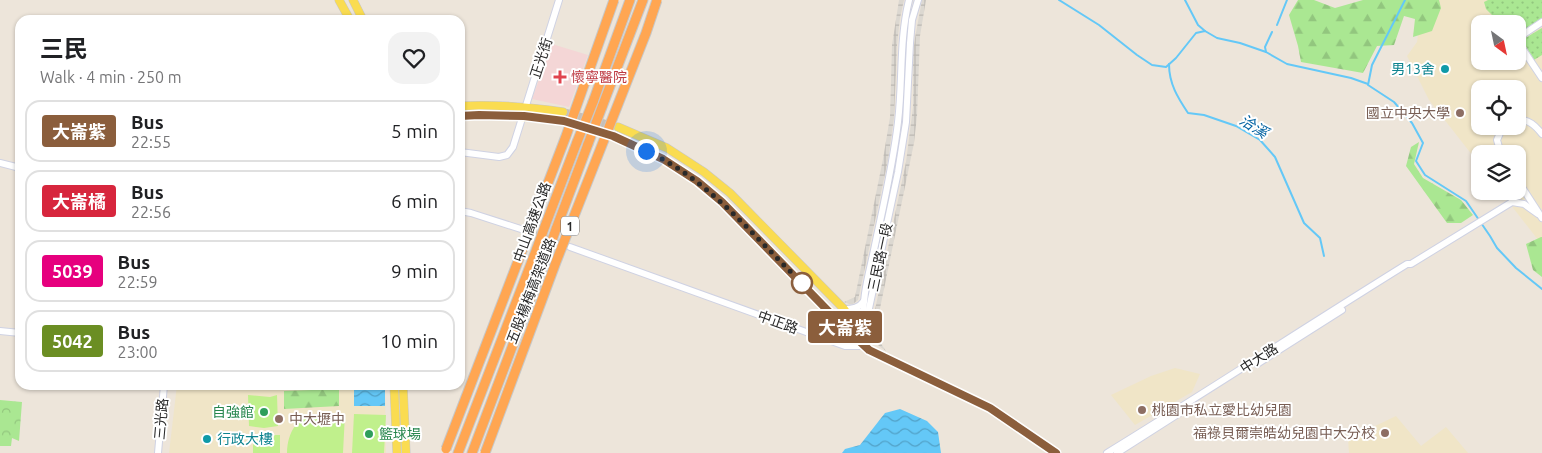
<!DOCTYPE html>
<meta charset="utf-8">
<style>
:root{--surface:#fff;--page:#f2f2f2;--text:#202124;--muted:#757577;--line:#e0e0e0}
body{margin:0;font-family:Ubuntu,"Noto Sans TC",sans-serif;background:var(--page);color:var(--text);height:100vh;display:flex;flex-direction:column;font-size:19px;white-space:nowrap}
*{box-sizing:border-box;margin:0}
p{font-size:16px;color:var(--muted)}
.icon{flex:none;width:28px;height:28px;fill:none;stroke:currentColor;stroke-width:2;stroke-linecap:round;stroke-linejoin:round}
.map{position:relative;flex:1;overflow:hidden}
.panel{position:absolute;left:15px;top:15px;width:450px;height:375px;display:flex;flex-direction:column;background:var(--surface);border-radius:15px;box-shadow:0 1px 4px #0004}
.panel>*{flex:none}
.badge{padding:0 10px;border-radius:4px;font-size:18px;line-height:32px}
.needle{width:32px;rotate:147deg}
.fabs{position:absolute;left:1471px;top:15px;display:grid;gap:10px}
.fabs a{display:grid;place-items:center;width:55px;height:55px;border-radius:10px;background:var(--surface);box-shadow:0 1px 4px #0004;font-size:25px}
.you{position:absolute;width:25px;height:25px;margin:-12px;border:4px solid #fff;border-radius:50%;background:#1a73e8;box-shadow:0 0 0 8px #1a73e833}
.map>.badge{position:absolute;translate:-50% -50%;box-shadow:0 0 0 2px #fff}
.round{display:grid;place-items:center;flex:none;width:52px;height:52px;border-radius:15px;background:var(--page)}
.head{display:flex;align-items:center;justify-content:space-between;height:85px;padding:0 25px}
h1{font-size:24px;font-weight:700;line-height:38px}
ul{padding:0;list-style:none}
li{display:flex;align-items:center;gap:15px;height:62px;margin:0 10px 8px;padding:0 15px;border:2px solid var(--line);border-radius:15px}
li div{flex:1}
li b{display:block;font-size:19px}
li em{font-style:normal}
li .badge{min-width:55px;font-weight:700;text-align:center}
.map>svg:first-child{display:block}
</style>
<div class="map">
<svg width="1542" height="453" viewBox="0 0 1542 453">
<defs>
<pattern id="grass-dots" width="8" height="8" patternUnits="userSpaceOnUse" patternTransform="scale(1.25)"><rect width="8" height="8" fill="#aae792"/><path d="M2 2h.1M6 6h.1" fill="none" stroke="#92c67e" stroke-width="1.8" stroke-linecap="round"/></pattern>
<pattern id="forest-firs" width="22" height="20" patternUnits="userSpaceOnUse" patternTransform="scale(1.25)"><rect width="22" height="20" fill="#aae792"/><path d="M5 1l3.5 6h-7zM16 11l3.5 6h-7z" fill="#92c67e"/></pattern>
<pattern id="park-crowns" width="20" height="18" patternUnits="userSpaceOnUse" patternTransform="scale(1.25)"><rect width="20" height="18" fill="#aae792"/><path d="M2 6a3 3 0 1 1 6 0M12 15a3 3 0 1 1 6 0" fill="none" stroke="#92c67e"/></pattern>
<pattern id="plaza-grid" width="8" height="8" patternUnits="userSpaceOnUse" patternTransform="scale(1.25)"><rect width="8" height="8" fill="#dcd8d1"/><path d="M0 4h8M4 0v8" fill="none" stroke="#bdb9b3"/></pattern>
<pattern id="water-waves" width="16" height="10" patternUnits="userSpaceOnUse" patternTransform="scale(1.25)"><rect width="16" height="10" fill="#64c8f7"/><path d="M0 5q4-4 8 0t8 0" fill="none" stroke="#52a2c8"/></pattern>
</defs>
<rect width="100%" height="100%" fill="#ede5da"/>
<!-- education -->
<g fill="#f0e5c7" fill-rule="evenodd">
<path d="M1423 0H1542V245L1500 191H1518V154H1480V165L1429 100 1407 56 1417 42ZM1480 24H1518V61H1480ZM1480 89H1518V126H1480Z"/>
<path d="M1175 368 1200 374 1192 392 1135 425 1111 395 1151 376Z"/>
<path d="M177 385H385L386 453H169Z"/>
<path d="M1396 416 1421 446 1446 427 1468 453H1349L1348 439Z"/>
</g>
<!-- medical -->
<path fill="#f4d6d6" d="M552 44 588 55 569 107 532 99Z"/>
<!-- grass -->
<g fill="url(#grass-dots)">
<path d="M1488 0H1542V22L1518 38V24H1501L1486 9 1484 2Z"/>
<path d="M1542 28V55L1534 60 1522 40Z"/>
</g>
<!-- forest -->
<g fill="url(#forest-firs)">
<path d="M1298 0H1314L1335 8 1363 0H1439L1441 8 1432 31 1413 37 1415 19 1404 16 1394 45 1377 46 1363 73 1301 62 1298 46 1289 15Z"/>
<path d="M1419 142 1414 164 1423 178 1461 200 1473 215 1461 223H1447L1406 166 1411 147Z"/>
<path d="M1541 237H1542V277L1533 270 1526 244Z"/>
<path d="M339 389V406L284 409V391Z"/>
</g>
<!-- park -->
<path fill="url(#park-crowns)" d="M0 400 22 402 19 441 12 438 11 446H0Z"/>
<!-- pitch -->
<g fill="#c0f08c">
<path d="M248 395 270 397 277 395 278 426 264 428 249 426Z"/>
<path d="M336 413 345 414 343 453H287C288 422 307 408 335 423Z"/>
<path d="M354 414 386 415 384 453H352Z"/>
<rect x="253" y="435" width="27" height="18"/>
</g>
<!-- plaza -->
<g fill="url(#plaza-grid)">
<path d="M899 0H904L900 18 897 45 894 118 888 160 858 300 853 304H849L844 302 855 297 883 159 890 117 892 45Z"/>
<path d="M922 0H926L920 36 917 116 914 143 876 328 877 338 886 351 879 346 873 339 872 324 906 162 913 107V55L915 38Z"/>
</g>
<!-- water -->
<g fill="url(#water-waves)">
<path d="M348 385H385V406H354V387Z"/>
<path d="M900 409 927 421 938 432 941 453H842L845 449 860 445 885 413Z"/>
</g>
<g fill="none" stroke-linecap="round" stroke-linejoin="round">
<!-- stream -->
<g stroke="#64c8f7" stroke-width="2">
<path d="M1059 0 1099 25 1137 55 1152 65 1166 67 1176 58 1196 33 1205 31 1217 38 1240 43 1266 52 1287 64 1351 78 1368 84"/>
<path d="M1185 0 1198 25 1205 31"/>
<path d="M1405 0 1372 65 1368 85 1394 102 1412 123 1423 143 1416 161 1425 175 1466 201 1490 236 1497 248 1516 268 1542 289"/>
<path d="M1277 25 1287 0"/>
<path d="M1266 52 1265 47 1272 32"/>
<path d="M1169 64C1169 84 1178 98 1188 113L1204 115 1236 126 1260 140 1275 157 1304 223 1320 238 1324 256"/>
</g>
<!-- minor-tunnel -->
<path stroke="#c6bfb7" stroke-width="6" stroke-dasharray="6 3" stroke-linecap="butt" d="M527 231 567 246"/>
<!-- major-tunnel -->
<g stroke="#c6bfb7" stroke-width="8" stroke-dasharray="8 4" stroke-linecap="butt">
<path d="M563 112 613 126"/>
<path d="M566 122 610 135"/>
</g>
<!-- minor casing -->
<g stroke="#cfd2e3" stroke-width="8">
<g id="minor">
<path d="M1518 38 1542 22"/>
<path d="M1518 42 1542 78"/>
<path d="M1518 119C1529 120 1535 125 1542 134"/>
<path d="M460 152 499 157 507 155 513 147 559 0"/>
<path d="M1501 154 1497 140 1503 126"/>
<path d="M0 163 20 168"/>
<path d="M1518 181 1542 218"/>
<path d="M1512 202 1524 204 1538 214"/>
<path d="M1512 202 1515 191"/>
<path d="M460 211 471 213 527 231"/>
<path d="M570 247 845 346H866"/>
<path d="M844 309C853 309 859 308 864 301"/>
<path d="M864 325C861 300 869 274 874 250 883 207 893 165 898 122 903 80 899 41 909 0"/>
<path d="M0 331 20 333"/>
<path d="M866 346 867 318 898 172 906 122 910 43 912 20 918 0"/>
<path d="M1257 364 1342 310"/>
<path d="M158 453 164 385"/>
<path d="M1107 453C1208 391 1307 326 1407 264H1411L1512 202"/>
<path d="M1117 453 1186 409"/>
</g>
</g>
<!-- major casing -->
<g stroke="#c7c7c7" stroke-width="9">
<g id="major">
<path d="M339 0 350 20"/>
<path d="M353 0 363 20"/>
<path d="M460 106C495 104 529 107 563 112"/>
<path d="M460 116C495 114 530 117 564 121"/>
<path d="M618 127 667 148 704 172 730 193 844 309 852 320 862 340"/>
<path d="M613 136 663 159 697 181 736 216 836 319 869 350 990 408 1056 453"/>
<path d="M394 385 397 453"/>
<path d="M403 385 406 453"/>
</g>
</g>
<!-- highway casing -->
<g stroke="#c7c7c7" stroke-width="11">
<g id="highway">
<path d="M593 102 630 0"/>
<path d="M602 107 643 0"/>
<path d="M545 226 577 142"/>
<path d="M556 229 588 144"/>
<path d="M458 453 537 248"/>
<path d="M472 453 548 252"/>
</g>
</g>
<!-- minor -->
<use href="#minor" stroke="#fff" stroke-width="6"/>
<!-- major -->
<use href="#major" stroke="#fadc51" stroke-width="8"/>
<!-- highway -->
<use href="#highway" stroke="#ffa652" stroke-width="9"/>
<!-- highway-bridge casing -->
<g stroke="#c7c7c7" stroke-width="11" stroke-linecap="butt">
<g id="highway-bridge">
<path d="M577 142 593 102"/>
<path d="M588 144 602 107"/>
<path d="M537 248 545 226"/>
<path d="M548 252 556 229"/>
<path d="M446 449 566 136 614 0"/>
<path d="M485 453 556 262 646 33 657 0"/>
</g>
</g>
<!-- highway-bridge -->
<use href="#highway-bridge" stroke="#ffa652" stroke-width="9"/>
</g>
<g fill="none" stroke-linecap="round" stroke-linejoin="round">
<!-- line casing -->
<g stroke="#fff" stroke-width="11">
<path id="line" d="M460 116 479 115 524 116 564 121 613 136 663 159 697 181 722 202 836 319 869 350 990 408 1056 453"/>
</g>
<!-- line -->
<use href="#line" stroke="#8b5e3c" stroke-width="8"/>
<!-- walk -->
<path stroke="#292929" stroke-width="5" stroke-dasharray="0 9" d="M646 151C710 180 752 235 802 283"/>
</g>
<!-- markers -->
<g fill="#0f9aa8" stroke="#fff" stroke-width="2">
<circle cx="1445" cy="69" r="5"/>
<circle cx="207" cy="439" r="5"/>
</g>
<path fill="#e0444e" stroke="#fff" stroke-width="2" d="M557.5 69.5h5v5h5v5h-5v5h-5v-5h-5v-5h5z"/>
<g fill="#8d6e63" stroke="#fff" stroke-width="2">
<circle cx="1460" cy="113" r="5"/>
<circle cx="1142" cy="410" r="5"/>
<circle cx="279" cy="419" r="5"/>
<circle cx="1385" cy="433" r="5"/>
</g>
<circle fill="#fff" stroke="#8b5e3c" stroke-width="2.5" cx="802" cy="283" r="10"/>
<g fill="#2e9e5b" stroke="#fff" stroke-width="2">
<circle cx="264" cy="412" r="5"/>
<circle cx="369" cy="434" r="5"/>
</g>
<g text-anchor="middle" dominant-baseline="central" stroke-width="4" stroke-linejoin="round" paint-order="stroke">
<!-- shield labels -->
<rect fill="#fff" stroke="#696969" stroke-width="1" x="561" y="216.5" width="18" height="19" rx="4"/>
<g font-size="12" font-weight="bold" fill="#292929">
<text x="570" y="226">1</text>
</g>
<!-- street labels -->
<g font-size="14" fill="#292929" stroke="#fff">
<text transform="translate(541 58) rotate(-72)">正光街</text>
<text transform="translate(532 222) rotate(-70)">中山高速公路</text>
<text transform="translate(880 257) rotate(-78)">三民路一段</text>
<text transform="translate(531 291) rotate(-69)">五股楊梅高架道路</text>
<text transform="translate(778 322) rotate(20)">中正路</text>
<text transform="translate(1259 358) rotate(-33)">中大路</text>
<text transform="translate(161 419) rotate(-85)">三光路</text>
</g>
<!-- culture labels -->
<g font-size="14" fill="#0d838f" stroke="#fff" text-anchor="end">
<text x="1435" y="69">男13舍</text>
<text x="217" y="439" text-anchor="start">行政大樓</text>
</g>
<!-- health labels -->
<g font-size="14" fill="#be3a42" stroke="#fff" text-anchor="start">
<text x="571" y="77">懷寧醫院</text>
</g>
<!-- education labels -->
<g font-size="14" fill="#785e54" stroke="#fff" text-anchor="end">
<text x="1450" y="113">國立中央大學</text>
<text x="1152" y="410" text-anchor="start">桃園市私立愛比幼兒園</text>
<text x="289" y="419" text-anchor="start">中大壢中</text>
<text x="1375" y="433">福祿貝爾崇皓幼兒園中大分校</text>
</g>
<!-- leisure labels -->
<g font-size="14" fill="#27864d" stroke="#fff" text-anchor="end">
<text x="254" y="412">自強館</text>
<text x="379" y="434" text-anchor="start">籃球場</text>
</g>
<!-- water labels -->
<g font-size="15" font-style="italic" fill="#0463a2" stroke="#fff">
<text transform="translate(1254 126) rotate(32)">洽溪</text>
</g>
</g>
</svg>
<div class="fabs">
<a><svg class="needle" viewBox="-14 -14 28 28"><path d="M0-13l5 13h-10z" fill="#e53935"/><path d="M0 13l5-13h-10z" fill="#757577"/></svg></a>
<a><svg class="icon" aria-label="locate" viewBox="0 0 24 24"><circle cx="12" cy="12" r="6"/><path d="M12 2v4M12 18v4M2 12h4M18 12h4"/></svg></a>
<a><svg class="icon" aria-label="layers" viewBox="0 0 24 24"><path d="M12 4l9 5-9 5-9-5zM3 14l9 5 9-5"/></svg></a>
</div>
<div class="you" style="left:646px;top:151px"></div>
<b class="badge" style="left:845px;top:327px;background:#8b5e3c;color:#fff">大崙紫</b>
<section class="panel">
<div class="head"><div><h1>三民</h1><p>Walk · 4 min · 250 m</p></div><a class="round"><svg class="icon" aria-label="heart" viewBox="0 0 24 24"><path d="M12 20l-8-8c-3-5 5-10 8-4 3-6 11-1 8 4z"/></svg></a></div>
<ul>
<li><span class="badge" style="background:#8b5e3c;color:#fff">大崙紫</span><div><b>Bus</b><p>22:55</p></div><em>5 min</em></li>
<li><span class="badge" style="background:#d7263d;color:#fff">大崙橘</span><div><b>Bus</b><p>22:56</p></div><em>6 min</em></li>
<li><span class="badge" style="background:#e6007e;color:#fff">5039</span><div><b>Bus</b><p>22:59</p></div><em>9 min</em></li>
<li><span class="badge" style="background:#6b8e23;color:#fff">5042</span><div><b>Bus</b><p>23:00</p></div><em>10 min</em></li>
</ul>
</section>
</div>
